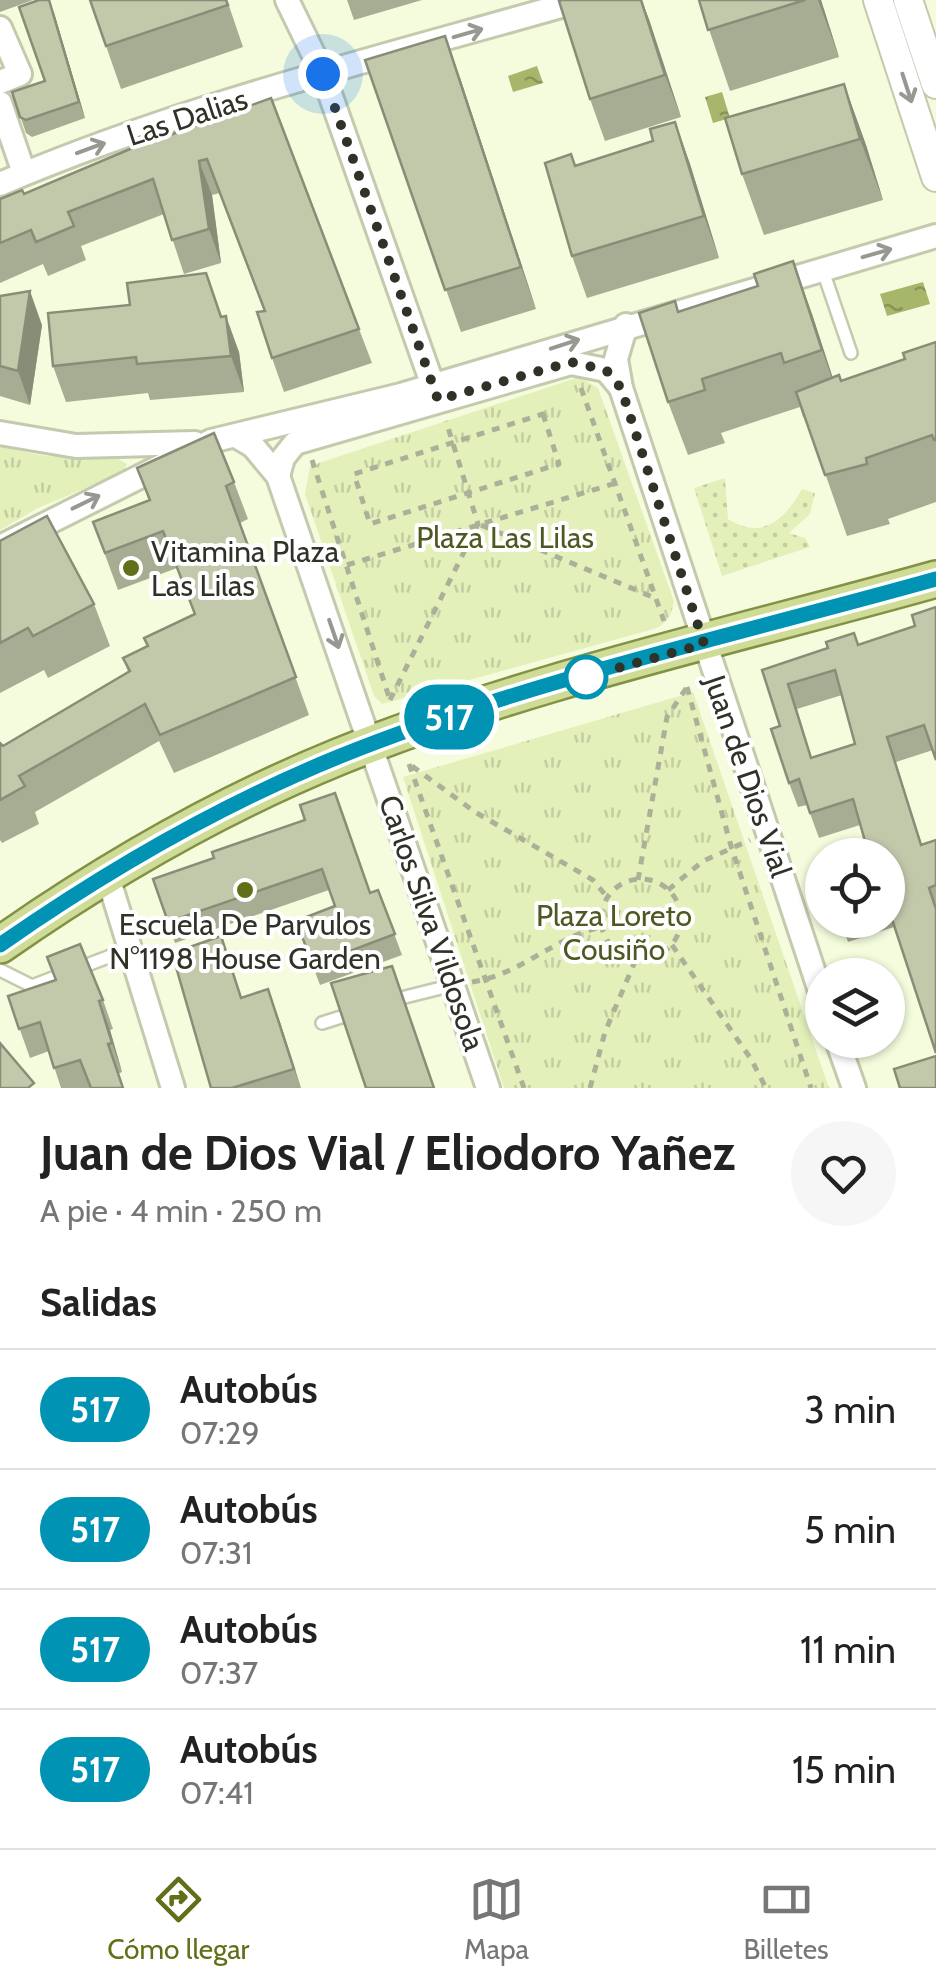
<!DOCTYPE html>
<html lang="es">
<meta charset="utf-8">
<style>
:root{--surface:#fff;--page:#f6f6f6;--text:#222;--muted:#767676;--line:#e0e0e0;--accent:#616f19}
body{margin:0;font-family:Cabin,sans-serif;background:var(--page);color:var(--text);height:100vh;display:flex;flex-direction:column;font-size:38px;white-space:nowrap}
*{box-sizing:border-box;margin:0}
p{font-size:32px;color:var(--muted)}
.icon{flex:none;width:55px;height:55px;fill:none;stroke:currentColor;stroke-width:2;stroke-linecap:round;stroke-linejoin:round}
.map{position:relative;height:1088px;overflow:hidden}
.panel{display:flex;flex-direction:column;background:var(--surface);flex:1}
.panel>*{flex:none}
.badge{padding:0 20px;border-radius:32px;font-size:35px;line-height:65px}
.fabs{position:absolute;left:805px;top:838px;display:grid;gap:20px}
.fabs a{display:grid;place-items:center;width:100px;height:100px;border-radius:50%;background:var(--surface);box-shadow:0 2px 8px #0004;font-size:50px}
.you{position:absolute;width:50px;height:50px;margin:-25px;border:8px solid #fff;border-radius:50%;background:#1a73e8;box-shadow:0 0 0 15px #1a73e833}
.map>.badge{position:absolute;translate:-50% -50%;box-shadow:0 0 0 5px #fff}
h2{padding:0 40px;font-size:38px;line-height:90px}
.round{display:grid;place-items:center;flex:none;width:105px;height:105px;border-radius:52px;background:var(--page)}
.summary{display:flex;align-items:center;justify-content:space-between;height:170px;padding:0 40px}
h1{font-size:48px;font-weight:700;line-height:75px}
ul{padding:0;list-style:none}
li{display:flex;align-items:center;gap:30px;height:120px;padding:0 40px;border-top:2px solid var(--line)}
li div{flex:1}
li b{display:block;font-size:38px}
li em{font-style:normal}
li .badge{min-width:110px;font-weight:700;text-align:center}
.menu{display:flex;justify-content:space-around;align-items:center;height:140px;border-top:2px solid var(--line);background:var(--surface);font-size:28px;color:var(--muted)}
.menu a{display:grid;justify-items:center;gap:5px}
.menu .on{color:var(--accent)}
.map>svg:first-child{display:block}
</style>
<div class="map">
<svg width="936" height="1088" viewBox="0 0 936 1088">
<defs>
<pattern id="grass-dots" width="8" height="8" patternUnits="userSpaceOnUse" patternTransform="scale(2.5)"><rect width="8" height="8" fill="#e3f0ba"/><path d="M2 2h.1M6 6h.1" fill="none" stroke="#c3cea0" stroke-width="1.8" stroke-linecap="round"/></pattern>
<pattern id="park-tufts" width="24" height="20" patternUnits="userSpaceOnUse" patternTransform="scale(2.5)"><rect width="24" height="20" fill="#e3f0ba"/><path d="M3 7l-1-3M5 7V3M7 7l1-3M15 17l-1-3M17 17v-4M19 17l1-3" fill="none" stroke="#c3cea0"/></pattern>
<pattern id="water-ripples" width="26" height="14" patternUnits="userSpaceOnUse" patternTransform="scale(2.5)"><rect width="26" height="14" fill="#a6b66a"/><path d="M2 4q2-2 4 0t4 0M15 11q2-2 4 0t4 0" fill="none" stroke="#889557"/></pattern>
</defs>
<rect width="100%" height="100%" fill="#f4fcdd"/>
<!-- grass -->
<path fill="url(#grass-dots)" d="M725 478 728 519C763 541 785 519 802 489L815 493 810 514 789 533 805 538 810 547 722 576 694 488Z"/>
<!-- park -->
<g fill="url(#park-tufts)">
<path d="M579 377 598 388 674 601C671 616 668 623 654 629L382 704 374 696 305 494 310 466Z"/>
<path d="M0 447 46 456 119 459 126 464 124 472 38 508 0 530Z"/>
<path d="M693 692 829 1088H504L403 777Z"/>
</g>
<!-- water -->
<g fill="url(#water-ripples)">
<path d="M537 66 543 83 513 92 508 76Z"/>
<path d="M722 92 730 118 713 123 705 97Z"/>
<path d="M923 282 930 304 887 316 880 294Z"/>
</g>
<g fill="none" stroke-linecap="round" stroke-linejoin="round">
<!-- service casing -->
<g stroke="#c3caad" stroke-width="16">
<g id="service">
<path d="M822 268 851 353"/>
<path d="M0 970 32 986 129 949"/>
<path d="M393 1000 453 985"/>
<path d="M322 1023 357 1012"/>
</g>
</g>
<!-- minor casing -->
<g stroke="#c3caad" stroke-width="28">
<g id="minor">
<path d="M287 0 323 74 438 400"/>
<path d="M0 28 20 74 0 82"/>
<path d="M0 103 24 173"/>
<path d="M0 184C187 104 387 56 582 0"/>
<path d="M626 325 616 359 621 388 822 997"/>
<path d="M0 433 76 446 195 443"/>
<path d="M236 436 253 446 278 476 488 1088"/>
<path d="M278 476 283 458 295 443 571 363 606 370 621 388"/>
<path d="M0 547 211 441 401 395 936 236"/>
<path d="M107 874 173 1088"/>
<path d="M837 1040 854 1088"/>
</g>
</g>
<!-- tertiary casing -->
<g stroke="#c3caad" stroke-width="32">
<g id="tertiary">
<path d="M878 0 936 177"/>
<path d="M908 0 936 84"/>
</g>
</g>
<!-- primary casing -->
<g stroke="#829143" stroke-width="40">
<path id="primary" d="M0 945C106 871 218 806 338 757 526 681 740 634 936 579"/>
</g>
<!-- path -->
<g stroke="#abb199" stroke-width="5" stroke-dasharray="8 8" stroke-linecap="butt">
<path d="M581 388 664 621"/>
<path d="M543 414 559 464 370 524 354 474Z"/>
<path d="M312 460 389 697"/>
<path d="M481 525 655 598"/>
<path d="M347 565 616 483"/>
<path d="M687 687 731 846 811 1088"/>
<path d="M390 700 478 524 446 421"/>
<path d="M409 764 524 1088"/>
<path d="M412 766 475 812 593 880 607 897"/>
<circle cx="641" cy="919" r="40"/>
<path d="M638 880 667 717 687 687"/>
<path d="M668 890 703 861 750 840"/>
<path d="M672 945 751 1059 766 1088"/>
<path d="M472 982C520 975 556 936 602 927"/>
<path d="M590 1088 605 1032 636 959"/>
</g>
<!-- service -->
<use href="#service" stroke="#fff" stroke-width="11"/>
<!-- minor -->
<use href="#minor" stroke="#fff" stroke-width="22"/>
<!-- tertiary -->
<use href="#tertiary" stroke="#fff" stroke-width="28"/>
<!-- primary -->
<use href="#primary" stroke="#cfdc97" stroke-width="35"/>
</g>
<!-- wall -->
<g fill="#a7ad93" fill-rule="evenodd">
<path d="M0 0H33L0 12Z"/>
<path d="M90 0H227L243 47 121 89Z"/>
<path d="M347 0H422L354 20Z"/>
<path d="M562 0H642L681 117 605 141 590 99Z"/>
<path d="M699 0H821L839 57 730 91Z"/>
<path d="M54 13 85 118 32 137 26 133 12 92 45 81Z"/>
<path d="M365 60 460 78 536 309 461 332Z"/>
<path d="M844 84 866 145 883 200 764 235 742 174Z"/>
<path d="M271 98 372 363 284 392 272 358 264 311 220 193 212 195 221 263 184 274 164 214 81 246 86 260 48 276 43 264 0 283V199L24 194 171 135Z"/>
<path d="M675 122 690 164 719 258 587 298 572 256 575 165 653 141Z"/>
<path d="M0 296 42 325 30 405 0 396Z"/>
<path d="M679 311 812 314 833 378 841 381 905 359 936 342V502L888 519 890 524 847 536 805 416 803 417 800 407 721 433 725 443 688 455 668 402Z"/>
<path d="M221 317 239 352 244 392 150 400 148 393 66 402 53 366Z"/>
<path d="M137 468 234 482 248 519 240 523 309 715 174 773 159 741 35 812 39 824 2 843 0 840V743L3 746 128 672 123 658 147 647 144 638 194 614 177 568 118 590 93 522 149 501Z"/>
<path d="M0 541 94 604 110 646 48 678 44 670 0 693Z"/>
<path d="M936 607 933 750 896 762 922 845 936 840V1053L894 927 848 942 840 920H888V855L860 825 819 838 807 805 798 807 789 783 780 726 762 670 858 645 915 626ZM842 695 855 744 812 758 797 709Z"/>
<path d="M305 820 370 893 378 890 402 955 320 985 296 921 335 906 329 890 175 943 153 879 214 858Z"/>
<path d="M46 957 103 1000 113 1029 110 1030 122 1072 118 1074 124 1088H61L49 1051 30 1058 8 996 56 980Z"/>
<path d="M268 989 301 1088H211L242 997Z"/>
</g>
<!-- shaded-wall -->
<g fill="#888d78">
<path d="M49 0 54 13 85 118 79 102Z"/>
<path d="M641 0 649 19 681 117 665 75Z"/>
<path d="M818 0H821L839 57Z"/>
<path d="M445 36 460 78 536 309 521 267Z"/>
<path d="M844 84 866 145 883 200 860 139Z"/>
<path d="M675 122 690 164 719 258 704 216Z"/>
<path d="M199 161 212 195 221 263 209 229Z"/>
<path d="M793 261 812 314 841 404 822 350Z"/>
<path d="M30 291 42 325 30 405 18 371Z"/>
<path d="M226 316 239 352 244 392 231 356Z"/>
<path d="M268 989 281 1025 301 1088 294 1069Z"/>
<path d="M99 1001 110 1030 122 1072 112 1043Z"/>
</g>
<!-- building -->
<g fill="#c2c9ab" stroke="#888d78" stroke-width="2.5" fill-rule="evenodd">
<path d="M39 0H49L79 102 26 120 20 117 12 92 45 81 19 7Z"/>
<path d="M90 0H226L228 5 106 46Z"/>
<path d="M562 0H641L665 75 590 99 559 1Z"/>
<path d="M699 0H805L708 30Z"/>
<path d="M445 36 521 267 445 290 365 60Z"/>
<path d="M844 84 860 139 742 174 725 118Z"/>
<path d="M271 98 359 329 272 358 257 312 265 311 207 159 199 161 209 229 172 240 153 179 68 212 74 226 36 242 31 230 0 243V199L22 190 24 194 142 144 139 137 168 128 170 135Z"/>
<path d="M675 122 704 216 572 256 545 163 571 154 575 166 653 141 650 129Z"/>
<path d="M793 261 822 350 784 363 781 353 702 379 705 390 668 402 639 313 675 301 678 312 758 286 754 274Z"/>
<path d="M206 273 221 317 226 316 231 356 137 364 136 357 53 366 48 313 130 305 127 283Z"/>
<path d="M30 291 18 371 0 366V296Z"/>
<path d="M936 342V440H934L932 435 866 458 867 464 825 475 796 392 839 375 841 381 905 359 903 353Z"/>
<path d="M214 433 234 482 226 486 296 677 160 735 145 704 19 776 25 786 0 800V743L3 746 130 671 123 658 148 646 144 638 195 614 163 531 105 553 93 522 150 500 137 468Z"/>
<path d="M47 516 94 604 33 636 28 628 0 643V541Z"/>
<path d="M936 607V760L924 725 887 737 921 845 936 840V885L929 888 936 909V1053L888 907V855H869L853 799 810 813 799 779 789 783 771 729 780 726 762 670 828 648 826 642 854 633 858 645 915 626 912 615ZM835 670 855 744 811 758 788 684Z"/>
<path d="M335 793 370 893 378 890 395 934 313 965 296 921 335 906 322 869 168 922 153 879 214 858 212 852 305 820 300 805Z"/>
<path d="M221 936 241 998 268 989 294 1069 232 1088H211L172 953Z"/>
<path d="M80 944 103 1000 99 1001 112 1043 108 1044 123 1088H91L80 1060 54 1068 40 1022 19 1029 8 996 56 980 47 957Z"/>
<path d="M392 966 434 1088H366L331 983Z"/>
<path d="M0 1043 34 1083 28 1088H0Z"/>
<path d="M936 1056V1088H900L894 1069Z"/>
</g>
<!-- one-way arrows -->
<defs><path id="oneway-shaft" d="M-6 0H5M1.5-3L5.5 0L1.5 3" fill="none" stroke-width="1.6" stroke-linecap="round" stroke-linejoin="round" transform="scale(2.5)"/></defs>
<g stroke="#979892">
<use href="#oneway-shaft" transform="translate(468 33) rotate(-16)"/>
<use href="#oneway-shaft" transform="translate(907 88) rotate(72)"/>
<use href="#oneway-shaft" transform="translate(91 148) rotate(-20)"/>
<use href="#oneway-shaft" transform="translate(877 253) rotate(-16)"/>
<use href="#oneway-shaft" transform="translate(565 344) rotate(-18)"/>
<use href="#oneway-shaft" transform="translate(86 502) rotate(-26)"/>
<use href="#oneway-shaft" transform="translate(334 634) rotate(71)"/>
</g>
<g fill="none" stroke-linecap="round" stroke-linejoin="round">
<!-- line casing -->
<g stroke="#fff" stroke-width="22">
<path id="line" d="M0 945C106 871 218 806 338 757 526 681 740 634 936 579"/>
</g>
<!-- line -->
<use href="#line" stroke="#0093b3" stroke-width="15"/>
<!-- walk -->
<path stroke="#2f3226" stroke-width="10" stroke-dasharray="0 18" d="M323 74 438 400 571 362 606 370 621 388 704 644 586 677"/>
</g>
<!-- markers -->
<g fill="#616f19" stroke="#fff" stroke-width="4">
<circle cx="131" cy="568" r="10"/>
<circle cx="245" cy="890" r="10"/>
</g>
<circle fill="#fff" stroke="#0093b3" stroke-width="5" cx="586" cy="677" r="20"/>
<g text-anchor="middle" dominant-baseline="central" stroke-width="8" stroke-linejoin="round" paint-order="stroke">
<!-- street labels -->
<g font-size="30" fill="#2f3226" stroke="#fff">
<text transform="translate(187 117) rotate(-18)">Las Dalias</text>
<text transform="translate(748 776) rotate(71)">Juan de Dios Vial</text>
<text transform="translate(432 923) rotate(71)">Carlos Silva Vildosola</text>
</g>
<!-- park labels -->
<g font-size="30" fill="#4e5821" stroke="#fff">
<text x="505" y="537">Plaza Las Lilas</text>
<text x="614" y="915">Plaza Loreto<tspan x="614" dy="34">Cousiño</tspan></text>
</g>
<!-- poi labels -->
<g font-size="30" fill="#2f3226" stroke="#fff" text-anchor="start">
<text x="151" y="551">Vitamina Plaza<tspan x="151" dy="34">Las Lilas</tspan></text>
<text x="245" y="924" text-anchor="middle">Escuela De Parvulos<tspan x="245" dy="34">N°1198 House Garden</tspan></text>
</g>
</g>
</svg>
<div class="fabs">
<a><svg class="icon" aria-label="locate" viewBox="0 0 24 24"><circle cx="12" cy="12" r="6"/><path d="M12 2v4M12 18v4M2 12h4M18 12h4"/></svg></a>
<a><svg class="icon" aria-label="layers" viewBox="0 0 24 24"><path d="M12 4l9 5-9 5-9-5zM3 14l9 5 9-5"/></svg></a>
</div>
<div class="you" style="left:323px;top:74px"></div>
<b class="badge" style="left:449px;top:717px;background:#0093b3;color:#fff">517</b>
</div>
<section class="panel">
<div class="summary"><div><h1>Juan de Dios Vial / Eliodoro Yañez</h1><p>A pie · 4 min · 250 m</p></div><a class="round"><svg class="icon" aria-label="heart" viewBox="0 0 24 24"><path d="M12 20l-8-8c-3-5 5-10 8-4 3-6 11-1 8 4z"/></svg></a></div>
<h2>Salidas</h2>
<ul>
<li><span class="badge" style="background:#0093b3;color:#fff">517</span><div><b>Autobús</b><p>07:29</p></div><em>3 min</em></li>
<li><span class="badge" style="background:#0093b3;color:#fff">517</span><div><b>Autobús</b><p>07:31</p></div><em>5 min</em></li>
<li><span class="badge" style="background:#0093b3;color:#fff">517</span><div><b>Autobús</b><p>07:37</p></div><em>11 min</em></li>
<li><span class="badge" style="background:#0093b3;color:#fff">517</span><div><b>Autobús</b><p>07:41</p></div><em>15 min</em></li>
</ul>
</section>
<nav class="menu">
<a class="on"><svg class="icon" aria-label="directions" viewBox="0 0 24 24"><path d="M12 3l9 9-9 9-9-9zM9 14v-3h6M13 9l2 2-2 2"/></svg>Cómo llegar</a>
<a><svg class="icon" aria-label="map" viewBox="0 0 24 24"><path d="M3 6l6-2 6 2 6-2v14l-6 2-6-2-6 2zM9 4v14M15 6v14"/></svg>Mapa</a>
<a><svg class="icon" aria-label="tickets" viewBox="0 0 24 24"><path d="M3 7h18v10H3zM15 7v10"/></svg>Billetes</a>
</nav>
